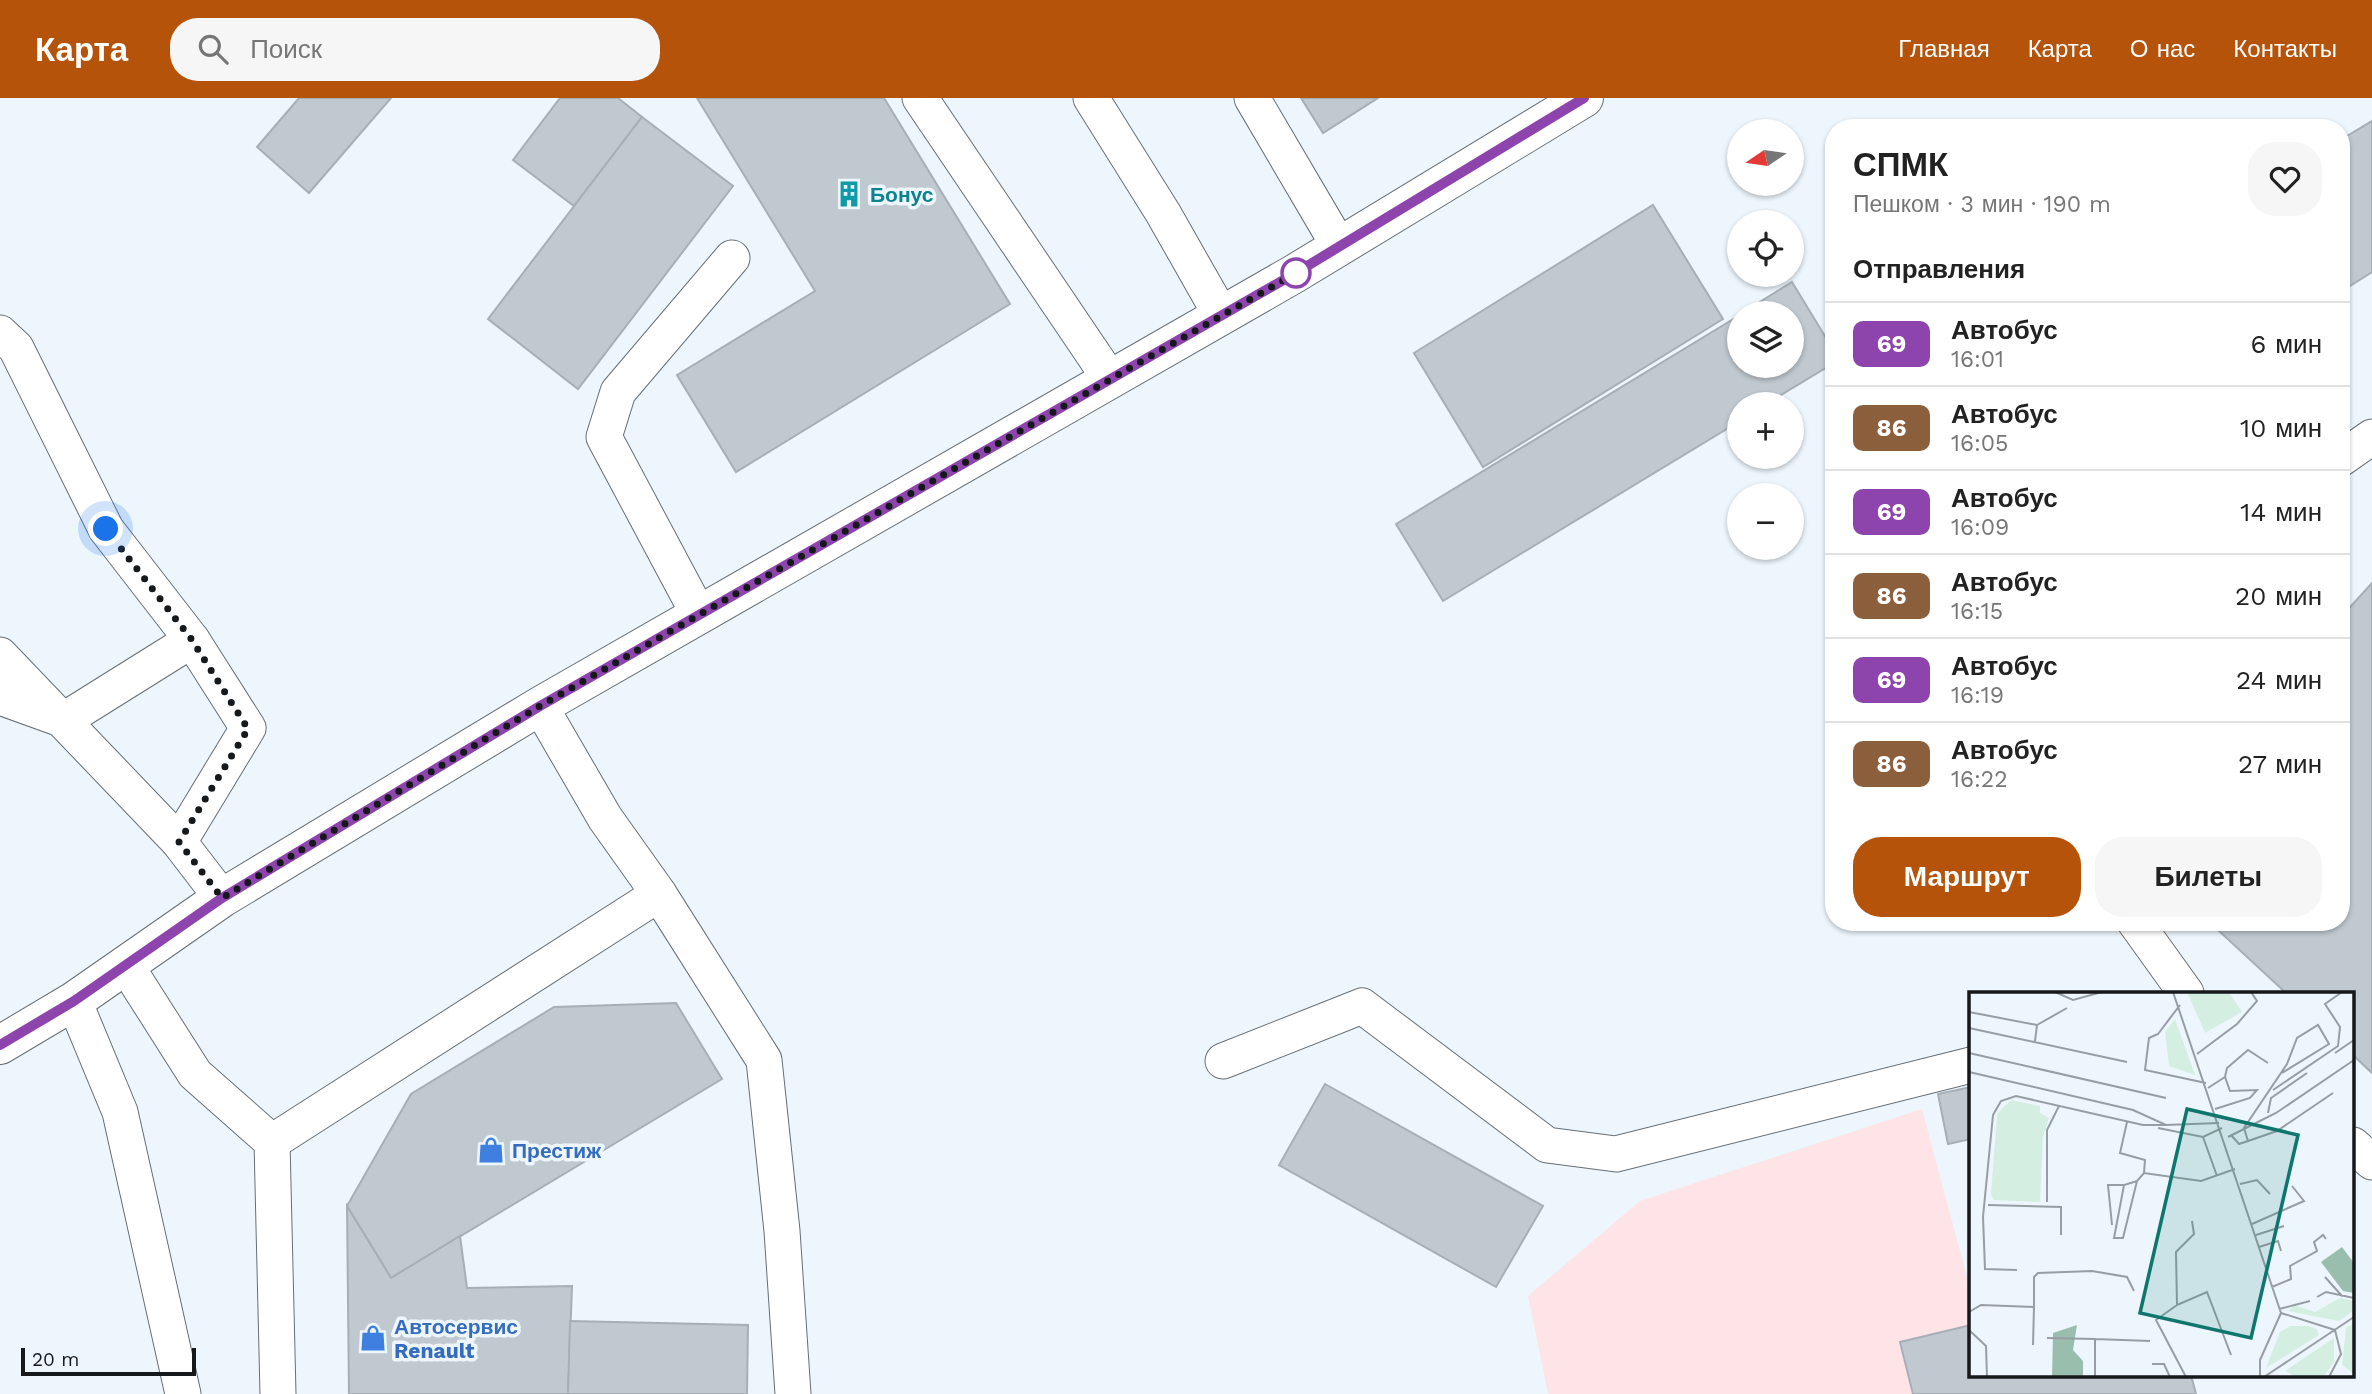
<!DOCTYPE html>
<html lang="ru">
<meta charset="utf-8">
<style>
:root{--surface:#fff;--page:#f6f6f6;--text:#222;--muted:#767676;--line:#e0e0e0;--accent:#b45309}
body{margin:0;font-family:"Work Sans",sans-serif;background:var(--page);color:var(--text);height:100vh;display:flex;flex-direction:column;font-size:26px;white-space:nowrap}
*{box-sizing:border-box;margin:0}
p{font-size:23px;color:var(--muted)}
.icon{flex:none;width:38px;height:38px;fill:none;stroke:currentColor;stroke-width:2;stroke-linecap:round;stroke-linejoin:round}
.map{position:relative;flex:1;overflow:hidden}
.side{position:absolute;left:1825px;top:21px;width:525px;height:812px;display:flex;flex-direction:column;background:var(--surface);border-radius:28px;box-shadow:0 2px 5px #0004}
.side>*{flex:none}
.badge{padding:0 14px;border-radius:10px;font-size:24px;line-height:46px}
.needle{width:46px;rotate:257deg}
.fabs{position:absolute;left:1727px;top:21px;display:grid;gap:14px}
.fabs a{display:grid;place-items:center;width:77px;height:77px;border-radius:50%;background:var(--surface);box-shadow:0 2px 5px #0004;font-size:35px}
.scale{position:absolute;left:21px;bottom:18px;width:175px;box-sizing:border-box;padding-left:7px;border:4px solid #16191c;border-top:0;font-size:19px;line-height:24px;white-space:nowrap;color:#16191c;-webkit-text-stroke:5px #edf6fd;paint-order:stroke}
.you{position:absolute;width:35px;height:35px;margin:-18px;border:5px solid #fff;border-radius:50%;background:#1a73e8;box-shadow:0 0 0 10px #1a73e833}
.map>.badge{position:absolute;translate:-50% -50%;box-shadow:0 0 0 4px #fff}
h2{padding:0 28px;font-size:26px;line-height:63px}
.round{display:grid;place-items:center;flex:none;width:74px;height:74px;border-radius:28px;background:var(--page)}
.summary{display:flex;align-items:center;justify-content:space-between;height:119px;padding:0 28px}
h1{font-size:33px;font-weight:700;line-height:52px}
.primary-button{display:flex;gap:14px;margin-top:auto;padding:14px 28px}
.primary-button a{flex:1;height:80px;border-radius:28px;background:var(--accent);color:#fff;font-size:28px;font-weight:700;line-height:80px;text-align:center}
.primary-button a+a{background:var(--page);color:var(--text)}
ul{padding:0;list-style:none}
li{display:flex;align-items:center;gap:21px;height:84px;padding:0 28px;border-top:2px solid var(--line)}
li div{flex:1}
li b{display:block;font-size:26px}
li em{font-style:normal}
li .badge{min-width:77px;font-weight:700;text-align:center}
header{display:flex;align-items:center;gap:42px;box-sizing:border-box;height:98px;padding:0 35px;background:var(--accent);color:#fff}
header strong{font-size:33px}
nav{display:flex;gap:38px;margin-inline-start:auto;font-size:24px}
.search{width:490px;height:63px;background:var(--page);display:flex;align-items:center;gap:18px;box-sizing:border-box;padding:0 24px;border-radius:28px;color:var(--muted);font-size:26px}
.map>svg:first-child{display:block}
</style>
<header>
<strong>Карта</strong>
<div class="search"><svg class="icon" aria-label="search" viewBox="0 0 24 24"><circle cx="10" cy="10" r="6"/><path d="M15 15l6 6"/></svg>Поиск</div>
<nav><a>Главная</a><a>Карта</a><a>О нас</a><a>Контакты</a></nav>
</header>
<div class="map">
<svg width="2372" height="1296" viewBox="0 0 2372 1296">
<rect width="100%" height="100%" fill="#edf6fd"/>
<!-- industrial -->
<path fill="#fee3e7" d="M1922 1011 1971 1194V1277H2191L2196 1296H1548L1528 1198 1640 1103Z"/>
<!-- building -->
<g fill="#c0c9d0" stroke="#a6afb6" stroke-width="2">
<path d="M299 0H391L309 95 257 49Z"/>
<path d="M560 0H618L642 19 574 108 513 62Z"/>
<path d="M697 0H884L1010 206 736 374 677 277 815 193Z"/>
<path d="M1301 0H1378L1323 35Z"/>
<path d="M642 19 733 88 578 291 488 221Z"/>
<path d="M2372 23V174L2342 193V41Z"/>
<path d="M1653 107 1723 221 1483 369 1414 255Z"/>
<path d="M1792 184 1834 253V265L1766 306H1740V323L1443 503 1396 426 1740 217V268H1792V215H1742Z"/>
<path d="M2372 485V975L2353 957V895H2286L2219 833 2227 824H2342V518Z"/>
<path d="M676 905 722 981 391 1180 347 1108 411 996 554 909Z"/>
<path d="M1325 986 1543 1108 1496 1189 1279 1067Z"/>
<path d="M1971 989V1041L1948 1046 1938 996Z"/>
<path d="M347 1108 391 1180 460 1138 467 1190 572 1188 568 1296H349Z"/>
<path d="M570 1223 748 1227 747 1296H568Z"/>
<path d="M1971 1227V1277H2191L2196 1296H1913L1900 1244Z"/>
</g>
<g fill="none" stroke-linecap="round" stroke-linejoin="round">
<!-- service casing -->
<g stroke="#676f76" stroke-width="37">
<g id="service">
<path d="M920 0 1110 281"/>
<path d="M1091 0 1163 115 1221 217"/>
<path d="M1252 0 1339 148"/>
<path d="M0 235 16 250 106 431 192 542"/>
<path d="M2342 360 2372 339"/>
<path d="M699 517 604 339 618 294 732 160"/>
<path d="M0 557 179 744 222 800"/>
<path d="M0 599 64 622 192 542 248 630 179 744"/>
<path d="M540 608 605 720 659 796 764 962 782 1133 793 1296"/>
<path d="M2135 824 2186 895"/>
<path d="M125 866 195 976 272 1044 278 1296"/>
<path d="M74 903 120 1014 183 1296"/>
<path d="M1223 963 1362 908 1547 1047 1616 1056 1971 967"/>
<path d="M272 1044 659 796"/>
<path d="M2353 1047 2372 1064"/>
</g>
</g>
<!-- primary casing -->
<g stroke="#676f76" stroke-width="40">
<path id="primary" d="M0 947 74 903 222 800 540 608 1294 176 1584 0"/>
</g>
<!-- service -->
<use href="#service" stroke="#fff" stroke-width="35"/>
<!-- primary -->
<use href="#primary" stroke="#fff" stroke-width="38"/>
</g>
<g fill="none" stroke-linecap="round" stroke-linejoin="round">
<!-- line casing -->
<g stroke="#fff" stroke-width="16">
<path id="line" d="M0 947 74 903 222 800 540 608 1294 176 1584 0"/>
</g>
<!-- line -->
<use href="#line" stroke="#8e44ad" stroke-width="10"/>
<!-- walk -->
<path stroke="#16191c" stroke-width="7" stroke-dasharray="0 12.6" d="M106 431 192 542 248 631 179 744 222 800 540 608 1296 175"/>
</g>
<!-- icons -->
<defs>
<g id="building-bare" transform="scale(2.1)"><path d="M-4-6H4V6H1V3H-1V6H-4ZM-2.5-4.3h1.7v1.8h-1.7ZM.8-4.3h1.7v1.8H.8ZM-2.5-1h1.7V.8h-1.7ZM.8-1h1.7V.8H.8Z" fill="#0f9aa8" stroke="#edf6fd" stroke-width="2.5" paint-order="stroke"/></g>
<g id="shop-bare" transform="scale(2.1)"><path d="M-5-2.5h2.3a2.7 3.5 0 0 1 5.4 0H5L5.5 6h-11ZM-1.5-2.5h3a1.5 2.3 0 0 0-3 0Z" fill="#3f7fe0" stroke="#edf6fd" stroke-width="2.5" paint-order="stroke"/></g>
</defs>
<g fill-rule="evenodd">
<use href="#building-bare" x="849" y="96"/>
<use href="#shop-bare" x="491" y="1052"/>
<use href="#shop-bare" x="373" y="1240"/>
</g>
<!-- markers -->
<circle fill="#fff" stroke="#8e44ad" stroke-width="3.5" cx="1296" cy="175" r="14"/>
<g text-anchor="middle" dominant-baseline="central" stroke-width="7" stroke-linejoin="round" paint-order="stroke">
<!-- culture labels -->
<g font-size="21" font-weight="bold" fill="#0d838f" stroke="#edf6fd" text-anchor="start">
<text x="870" y="96">Бонус</text>
</g>
<!-- shop labels -->
<g font-size="21" font-weight="bold" fill="#366cbe" stroke="#edf6fd" text-anchor="start">
<text x="512" y="1052">Престиж</text>
<text x="394" y="1228">Автосервис<tspan x="394" dy="24">Renault</tspan></text>
</g>
</g>
<!-- overview -->
<g transform="translate(1969 894)">
<rect width="385" height="385" fill="#edf6fd"/>
<path d="M218 0H260L273 20 236 41ZM206 27 226 83 200 74 196 40ZM42 108 71 114V121L80 126 74 145 71 210 25 208 22 202 28 122ZM371 306 385 309V318L370 329 319 319 326 313 346 320ZM385 331V382L373 373 377 336ZM339 334 348 337 350 343 297 376 311 340 321 334ZM365 346V370L356 383 327 385 316 379Z" fill="#d4efe1"/>
<path d="M373 255 385 271V301L374 299 352 270ZM108 333 104 358 114 369V385H83L84 341Z" fill="#9abead"/>
<path fill="none" stroke="#979ea3" stroke-width="2" d="M86 0 104 8 133 0M204 0 312 321M211 13 189 42 180 46 176 78 237 91M0 20 68 33M0 36 158 70M66 49 68 33 98 16M0 61 197 106M366 61 385 48M228 62 268 32 288 9 282 0M0 80 164 118 197 133 250 131M256 85 258 76 279 58 299 71M239 96 256 85 261 99 288 98 281 106 246 117M304 98 369 54 371 35 356 12 373 0M299 121 302 106 338 81M158 130 151 161 176 168 175 181M189 136 234 145 253 136M262 143 270 152 279 149 275 136 318 72 328 46 349 33 360 52 313 81M234 145 248 184M259 145 307 121 385 68M279 149 308 139 364 101M168 189 154 246H145L155 193ZM168 189 175 181 232 189 266 177M271 192 288 188 301 202M78 210V138L90 114M19 213 92 215V243M223 229 225 242 207 260 208 313 238 300 262 363M283 232 335 209 323 194M143 233 139 193H155M287 243 315 234M290 255 309 249 312 259M48 278 16 277 14 225 24 123 32 109 47 104 174 133H197M356 285 373 304M303 295 322 287 321 274 348 259 345 250 354 243 357 247M348 305 357 300 385 306M208 313 187 328 217 385M65 315V285L69 281 123 279 158 285 165 299M310 317 341 309M0 320 12 313 65 315 64 353M312 321 366 338M0 338 17 354 18 385M78 346 126 347V385M126 347 181 349M183 372H195L201 385M291 385V368L312 321M295 385 385 325M360 385 372 362 366 338"/>
<path fill="#0f766e" fill-opacity="0.15" stroke="#0f766e" stroke-width="3.5" d="M218 117 329 143 282 346 171 321Z"/>
<rect width="385" height="385" fill="none" stroke="#16191c" stroke-width="3.5"/>
</g>
</svg>
<div class="fabs">
<a><svg class="needle" viewBox="-14 -14 28 28"><path d="M0-13l5 13h-10z" fill="#e53935"/><path d="M0 13l5-13h-10z" fill="#767676"/></svg></a>
<a><svg class="icon" aria-label="locate" viewBox="0 0 24 24"><circle cx="12" cy="12" r="6"/><path d="M12 2v4M12 18v4M2 12h4M18 12h4"/></svg></a>
<a><svg class="icon" aria-label="layers" viewBox="0 0 24 24"><path d="M12 4l9 5-9 5-9-5zM3 14l9 5 9-5"/></svg></a>
<a>+</a>
<a>−</a>
</div>
<div class="scale">20 m</div>
<div class="you" style="left:106px;top:431px"></div>
<section class="side">
<div class="summary"><div><h1>СПМК</h1><p>Пешком · 3 мин · 190 m</p></div><a class="round"><svg class="icon" aria-label="heart" viewBox="0 0 24 24"><path d="M12 20l-8-8c-3-5 5-10 8-4 3-6 11-1 8 4z"/></svg></a></div>
<h2>Отправления</h2>
<ul>
<li><span class="badge" style="background:#8e44ad;color:#fff">69</span><div><b>Автобус</b><p>16:01</p></div><em>6 мин</em></li>
<li><span class="badge" style="background:#8b5e3c;color:#fff">86</span><div><b>Автобус</b><p>16:05</p></div><em>10 мин</em></li>
<li><span class="badge" style="background:#8e44ad;color:#fff">69</span><div><b>Автобус</b><p>16:09</p></div><em>14 мин</em></li>
<li><span class="badge" style="background:#8b5e3c;color:#fff">86</span><div><b>Автобус</b><p>16:15</p></div><em>20 мин</em></li>
<li><span class="badge" style="background:#8e44ad;color:#fff">69</span><div><b>Автобус</b><p>16:19</p></div><em>24 мин</em></li>
<li><span class="badge" style="background:#8b5e3c;color:#fff">86</span><div><b>Автобус</b><p>16:22</p></div><em>27 мин</em></li>
</ul>
<div class="primary-button"><a>Маршрут</a><a>Билеты</a></div>
</section>
</div>
